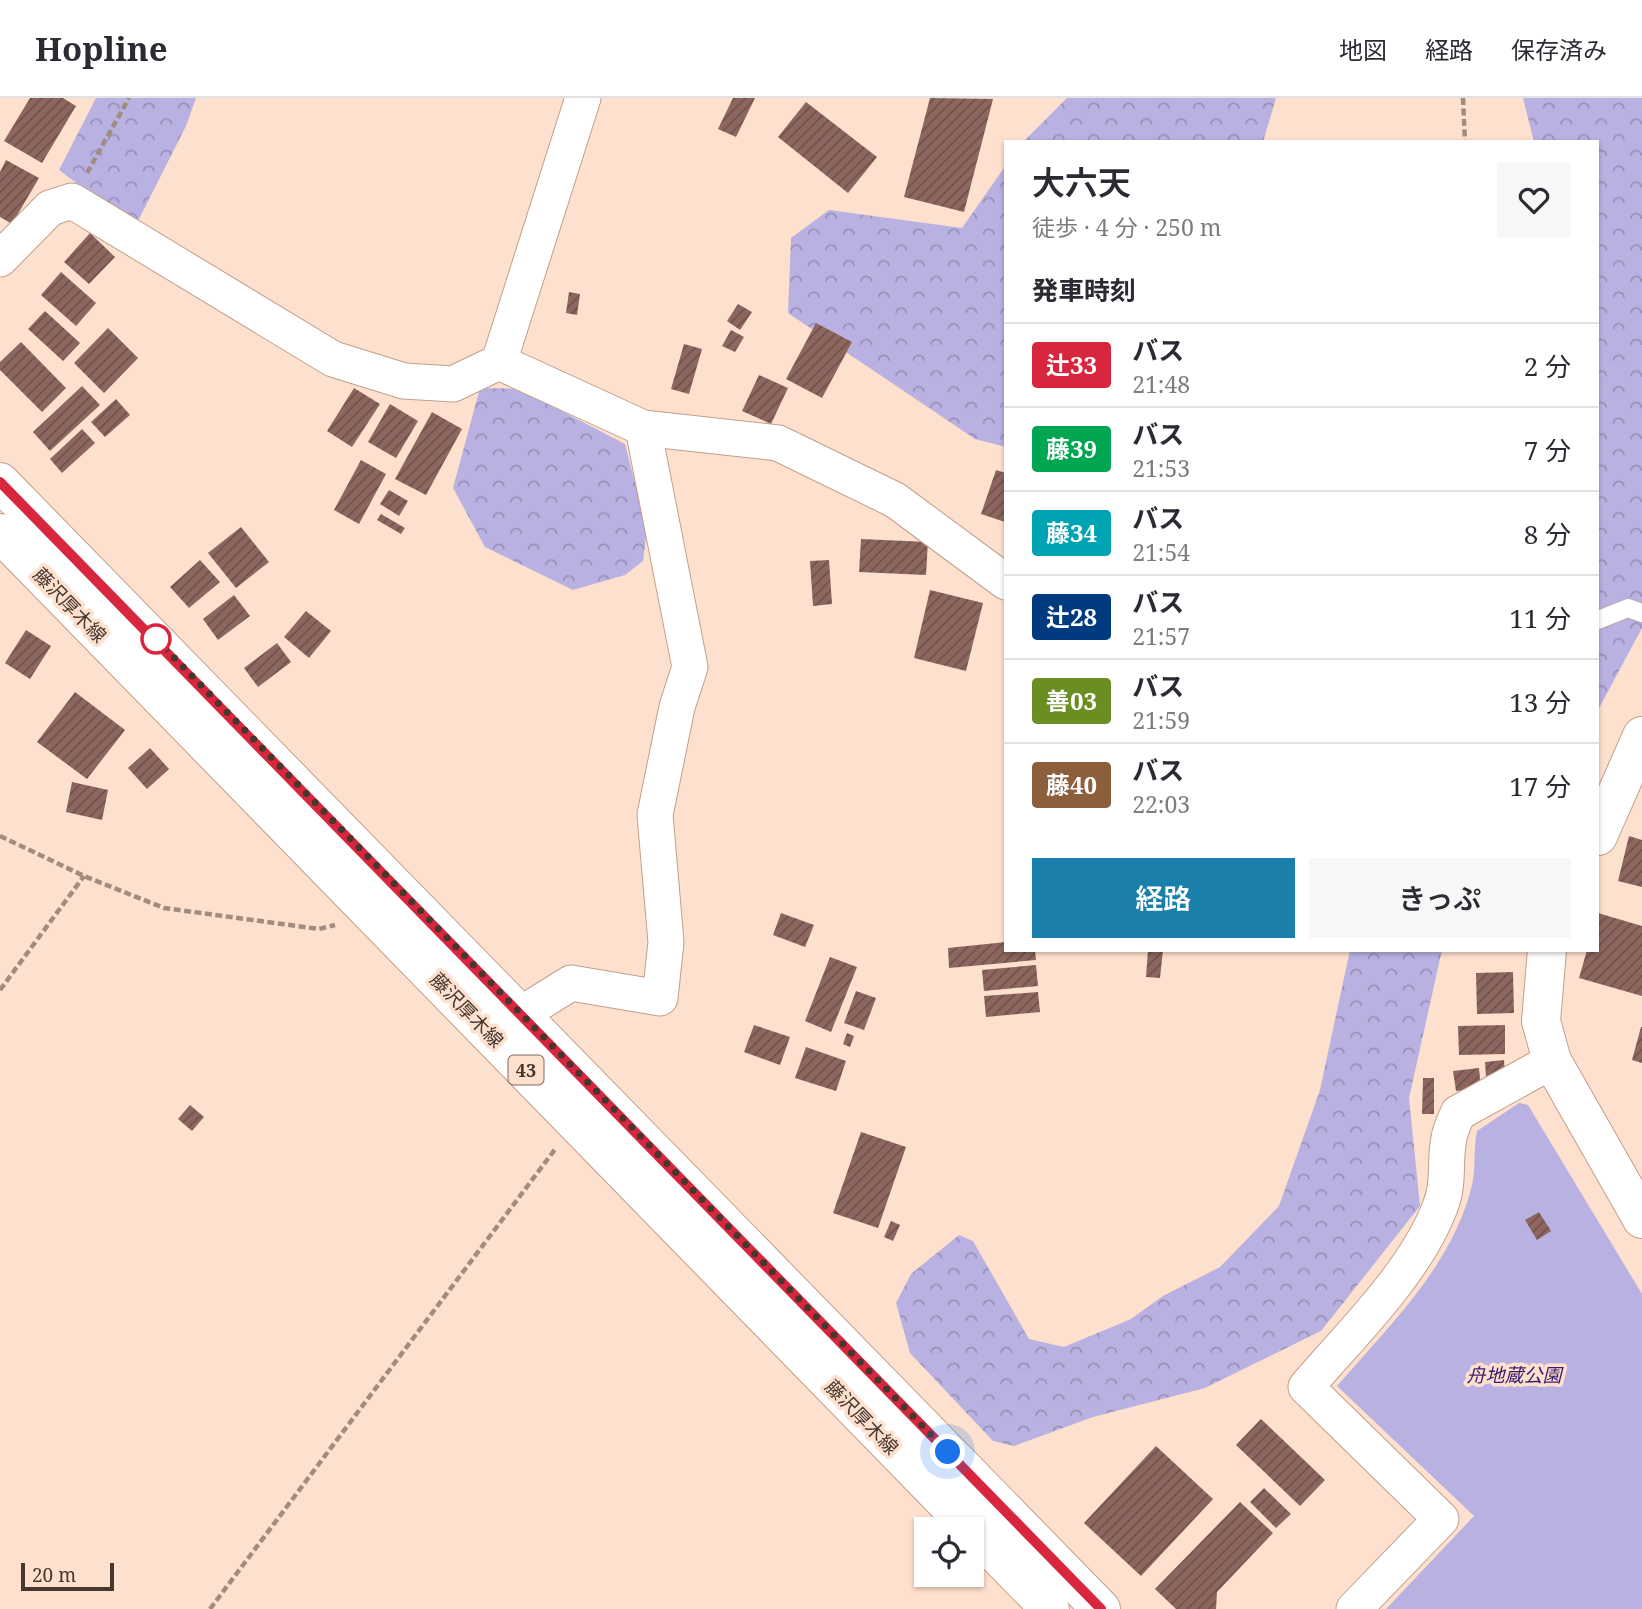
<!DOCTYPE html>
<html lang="ja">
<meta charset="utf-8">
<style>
:root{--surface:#fff;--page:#f7f7f7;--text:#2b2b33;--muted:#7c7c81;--line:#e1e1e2;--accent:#1a7faa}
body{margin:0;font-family:"Noto Serif","Noto Sans JP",serif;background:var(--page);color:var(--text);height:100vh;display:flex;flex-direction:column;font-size:26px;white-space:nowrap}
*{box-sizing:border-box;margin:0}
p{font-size:23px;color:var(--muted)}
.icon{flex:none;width:38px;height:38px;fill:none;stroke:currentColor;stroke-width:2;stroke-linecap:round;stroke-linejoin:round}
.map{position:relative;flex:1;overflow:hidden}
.drawer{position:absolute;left:1004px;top:42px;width:595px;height:812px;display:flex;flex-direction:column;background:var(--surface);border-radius:0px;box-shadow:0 2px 5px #0004}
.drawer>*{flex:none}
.badge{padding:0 14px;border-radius:5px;font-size:24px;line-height:46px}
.buttons{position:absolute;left:914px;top:1419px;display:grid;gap:14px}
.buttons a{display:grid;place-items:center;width:70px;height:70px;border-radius:0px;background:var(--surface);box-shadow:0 2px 5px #0004;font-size:35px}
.scale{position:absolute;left:21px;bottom:18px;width:93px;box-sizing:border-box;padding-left:7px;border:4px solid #46372f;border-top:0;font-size:19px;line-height:24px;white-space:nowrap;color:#46372f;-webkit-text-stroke:5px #fee0ce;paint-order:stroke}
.you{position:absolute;width:35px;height:35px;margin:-18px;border:5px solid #fff;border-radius:50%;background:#1a73e8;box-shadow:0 0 0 10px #1a73e833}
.map>.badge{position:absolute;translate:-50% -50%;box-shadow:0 0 0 4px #fff}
h2{padding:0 28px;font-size:26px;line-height:63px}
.round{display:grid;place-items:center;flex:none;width:74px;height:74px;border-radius:0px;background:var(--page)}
.overview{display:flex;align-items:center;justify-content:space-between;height:119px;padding:0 28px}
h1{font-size:33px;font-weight:600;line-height:52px}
.primary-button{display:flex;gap:14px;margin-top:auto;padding:14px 28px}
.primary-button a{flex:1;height:80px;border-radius:0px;background:var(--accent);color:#fff;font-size:28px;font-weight:600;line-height:80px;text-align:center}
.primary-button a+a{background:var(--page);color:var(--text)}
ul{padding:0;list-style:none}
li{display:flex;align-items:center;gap:21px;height:84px;padding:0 28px;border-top:2px solid var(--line)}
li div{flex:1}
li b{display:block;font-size:26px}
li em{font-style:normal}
li .badge{min-width:77px;font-weight:700;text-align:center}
header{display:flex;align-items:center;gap:42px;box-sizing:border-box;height:98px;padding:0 35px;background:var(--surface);border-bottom:2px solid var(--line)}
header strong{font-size:33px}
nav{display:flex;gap:38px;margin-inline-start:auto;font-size:24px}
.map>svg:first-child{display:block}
</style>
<header>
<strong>Hopline</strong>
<nav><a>地図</a><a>経路</a><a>保存済み</a></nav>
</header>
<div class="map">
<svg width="1642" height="1511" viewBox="0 0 1642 1511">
<defs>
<pattern id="forest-crowns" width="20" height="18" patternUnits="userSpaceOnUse" patternTransform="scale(1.75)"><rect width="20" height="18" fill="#b9b1e1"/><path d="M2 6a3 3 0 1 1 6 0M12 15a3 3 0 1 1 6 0" fill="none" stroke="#9891b7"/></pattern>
<pattern id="building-hatch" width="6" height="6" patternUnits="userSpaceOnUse" patternTransform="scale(1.75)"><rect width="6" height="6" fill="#8d675f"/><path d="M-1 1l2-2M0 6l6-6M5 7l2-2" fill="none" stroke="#6f514b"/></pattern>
</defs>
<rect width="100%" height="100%" fill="#fee0ce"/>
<!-- forest -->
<g fill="url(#forest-crowns)">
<path d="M96 0H196L186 28 135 129 59 72Z"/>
<path d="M1067 0H1276L1263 44H1023Z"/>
<path d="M1523 0H1642V530L1598 612V44H1534Z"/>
<path d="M1006 67V349L975 341 788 215 791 140 829 112 962 130Z"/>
<path d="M480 290 533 291 550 307 625 346 647 431 643 463 625 477 573 492 485 449 453 390Z"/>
<path d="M1350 852H1442L1409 1000 1420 1108 1321 1233 1205 1290 1093 1319 1014 1348 993 1343 910 1255 896 1205 911 1176 959 1137 973 1143 1029 1241 1064 1249 1131 1221 1163 1198 1220 1169 1279 1108 1320 992Z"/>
</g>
<!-- park -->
<path fill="#b9b1e1" d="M1519 1005 1528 1007 1642 1196V1511H1386L1474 1418 1337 1288C1389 1228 1453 1167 1472 1087 1476 1070 1473 1051 1477 1033Z"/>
<!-- building -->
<g fill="url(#building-hatch)">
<path d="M30 0H63L76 8 42 65 4 43Z"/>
<path d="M733 0H755L736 39 718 31Z"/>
<path d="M930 0 993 1 964 114 904 99Z"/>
<path d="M806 4 877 59 848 95 778 39Z"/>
<path d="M6 62 39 80 12 126 0 119V74Z"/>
<path d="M90 135 115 159 89 186 64 164Z"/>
<path d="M61 174 96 205 76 228 41 197Z"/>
<path d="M569 194 580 196 577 217 566 215Z"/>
<path d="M738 206 752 214 740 232 727 223Z"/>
<path d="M45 213 80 245 63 263 28 231Z"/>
<path d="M816 225 852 244 822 300 786 281Z"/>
<path d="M108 230 138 260 104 295 74 265Z"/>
<path d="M731 232 744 239 735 254 722 248Z"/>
<path d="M21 244 66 290 42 314 0 272V264Z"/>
<path d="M684 246 702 251 689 296 671 291Z"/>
<path d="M759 277 788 290 771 326 742 313Z"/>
<path d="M82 288 100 307 50 353 33 334Z"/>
<path d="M354 290 380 306 352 349 327 333Z"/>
<path d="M116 301 130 317 105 339 91 324Z"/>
<path d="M390 306 418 323 396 360 368 344Z"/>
<path d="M432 314 462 331 426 397 395 381Z"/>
<path d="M82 331 95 345 62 375 50 361Z"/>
<path d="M361 362 386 376 359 426 334 412Z"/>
<path d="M996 372 1006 375 1005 424 981 416Z"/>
<path d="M389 392 408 403 399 418 380 406Z"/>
<path d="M381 416 405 430 401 436 377 422Z"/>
<path d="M241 429 269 464 236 490 208 455Z"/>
<path d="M861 441 928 444 926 477 859 474Z"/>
<path d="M200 462 220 484 189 510 170 489Z"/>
<path d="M829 462 832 506 813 508 810 463Z"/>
<path d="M930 492 983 505 966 573 914 560Z"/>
<path d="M234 497 250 518 218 542 203 521Z"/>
<path d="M306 513 331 533 309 560 284 539Z"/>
<path d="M26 532 51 548 30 581 5 565Z"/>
<path d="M277 545 291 564 258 589 244 570Z"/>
<path d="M75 594 125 632 87 681 37 644Z"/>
<path d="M150 650 169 671 147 691 128 670Z"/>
<path d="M72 684 108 692 102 722 66 714Z"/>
<path d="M1629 738 1642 742V789L1618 783Z"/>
<path d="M781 815 814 827 805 849 773 837Z"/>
<path d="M1598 815 1642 828V898L1579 880 1587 852H1598Z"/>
<path d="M1006 844V852H1035L1036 862 949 870 948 850Z"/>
<path d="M1148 852H1163L1160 880 1146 879Z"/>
<path d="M830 859 857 869 831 934 805 923Z"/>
<path d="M1036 867 1038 888 984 893 982 872Z"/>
<path d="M1513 874 1514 915 1477 916 1476 875Z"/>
<path d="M856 893 876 900 864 932 844 925Z"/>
<path d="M1038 894 1040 914 986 919 984 898Z"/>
<path d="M754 927 790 939 780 967 744 954Z"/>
<path d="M1505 927V956L1459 957 1458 928Z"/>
<path d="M1641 929H1642V965L1632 962Z"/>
<path d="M847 935 854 938 850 949 843 946Z"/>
<path d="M806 949 846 963 836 993 795 980Z"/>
<path d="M1504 962 1505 978 1486 979 1485 964Z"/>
<path d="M1479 970 1481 991 1456 993 1453 973Z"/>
<path d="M1423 980H1434V1016H1422Z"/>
<path d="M190 1007 204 1019 192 1033 178 1021Z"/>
<path d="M861 1034 906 1049 878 1130 833 1115Z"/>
<path d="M1539 1114 1551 1133 1537 1142 1525 1122Z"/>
<path d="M891 1123 900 1127 893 1143 884 1139Z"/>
<path d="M1261 1321 1325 1382 1300 1408 1236 1347Z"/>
<path d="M1156 1348 1213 1401 1141 1478 1084 1425Z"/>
<path d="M1264 1390 1291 1416 1276 1430 1250 1404Z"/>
<path d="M1240 1404 1273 1435 1217 1494 1216 1511H1176L1155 1491Z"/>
</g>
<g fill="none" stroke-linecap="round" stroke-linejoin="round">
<!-- lane casing -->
<g stroke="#c29f8a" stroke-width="19">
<path id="lane" d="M1598 522 1628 510 1642 515"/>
</g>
<!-- street casing -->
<g stroke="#c29f8a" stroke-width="37">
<g id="street">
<path d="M0 161 50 110 72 103 333 261 404 283 453 286 499 264 583 0"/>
<path d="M499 264 643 330 778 345 895 402 1006 484"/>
<path d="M521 916 571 885 660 900 666 844 655 717 677 609 690 569 643 330"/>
<path d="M1354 1511 1441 1421 1306 1289C1351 1236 1415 1175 1440 1109 1450 1084 1444 1064 1449 1040 1450 1032 1455 1023 1458 1015L1552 963"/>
</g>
</g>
<!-- secondary casing -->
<g stroke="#c29f8a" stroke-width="40">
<g id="secondary">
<path d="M1598 738 1642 638"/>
<path d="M1547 852 1541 923 1552 963 1642 1121"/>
</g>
</g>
<!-- primary casing -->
<g stroke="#c29f8a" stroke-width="40">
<g id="primary">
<path d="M0 384 1101 1511"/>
<path d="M0 435 1050 1511"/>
</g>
</g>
<!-- path -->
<g stroke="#a28c7f" stroke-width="4.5" stroke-dasharray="7 3.5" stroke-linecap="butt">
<path d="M1463 0 1465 44"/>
<path d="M87 75 129 0"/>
<path d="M0 738 84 778 164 810 319 831 335 827"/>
<path d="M0 892 84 778"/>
<path d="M210 1511 556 1050"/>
</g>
<!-- lane -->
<use href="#lane" stroke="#fff" stroke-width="18"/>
<!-- street -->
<use href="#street" stroke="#fff" stroke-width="35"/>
<!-- secondary -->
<use href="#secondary" stroke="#fff" stroke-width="38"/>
<!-- primary -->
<use href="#primary" stroke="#fff" stroke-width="38"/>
</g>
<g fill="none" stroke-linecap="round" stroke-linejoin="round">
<!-- line casing -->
<g stroke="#fff" stroke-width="16">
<path id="line" d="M0 384 1101 1511"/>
</g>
<!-- line -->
<use href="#line" stroke="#d7263d" stroke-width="10"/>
<!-- walk -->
<path stroke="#46372f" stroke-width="7" stroke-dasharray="0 12.6" d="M156 541 152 537 948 1354"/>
</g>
<!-- markers -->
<circle fill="#fff" stroke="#d7263d" stroke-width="3.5" cx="156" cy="541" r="14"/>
<g text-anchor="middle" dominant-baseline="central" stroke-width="7" stroke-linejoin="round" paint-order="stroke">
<!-- shield labels -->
<rect fill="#fee0ce" stroke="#7d6a5f" stroke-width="2" x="508.5" y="957.5" width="35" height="29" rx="5"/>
<g font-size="18" font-weight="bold" fill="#46372f">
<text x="526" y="972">43</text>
</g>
<!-- street labels -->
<g font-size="19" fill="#46372f" stroke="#fee0ce">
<text transform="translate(70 507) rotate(46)">藤沢厚木線</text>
<text transform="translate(467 912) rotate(46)">藤沢厚木線</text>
<text transform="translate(862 1319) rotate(46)">藤沢厚木線</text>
</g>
<!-- park labels -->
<g font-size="19" font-style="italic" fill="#371c6d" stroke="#fee0ce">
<text x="1514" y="1277">舟地蔵公園</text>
</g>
</g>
</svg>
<div class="buttons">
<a><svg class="icon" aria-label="locate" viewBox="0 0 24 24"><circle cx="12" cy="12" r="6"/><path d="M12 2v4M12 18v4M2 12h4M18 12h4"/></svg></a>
</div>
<div class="scale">20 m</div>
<div class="you" style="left:948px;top:1354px"></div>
<section class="drawer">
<div class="overview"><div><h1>大六天</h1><p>徒歩 · 4 分 · 250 m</p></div><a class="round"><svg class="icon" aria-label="heart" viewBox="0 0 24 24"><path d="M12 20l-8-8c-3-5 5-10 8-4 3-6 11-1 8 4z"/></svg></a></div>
<h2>発車時刻</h2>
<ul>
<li><span class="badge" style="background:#d7263d;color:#fff">辻33</span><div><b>バス</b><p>21:48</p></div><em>2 分</em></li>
<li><span class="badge" style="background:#00a651;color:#fff">藤39</span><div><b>バス</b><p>21:53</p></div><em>7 分</em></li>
<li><span class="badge" style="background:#00a3b4;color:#fff">藤34</span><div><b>バス</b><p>21:54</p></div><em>8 分</em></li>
<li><span class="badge" style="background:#003b80;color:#fff">辻28</span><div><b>バス</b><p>21:57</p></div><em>11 分</em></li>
<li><span class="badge" style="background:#6b8e23;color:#fff">善03</span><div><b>バス</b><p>21:59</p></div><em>13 分</em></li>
<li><span class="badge" style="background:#8b5e3c;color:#fff">藤40</span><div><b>バス</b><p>22:03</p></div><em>17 分</em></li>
</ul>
<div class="primary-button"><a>経路</a><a>きっぷ</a></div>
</section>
</div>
